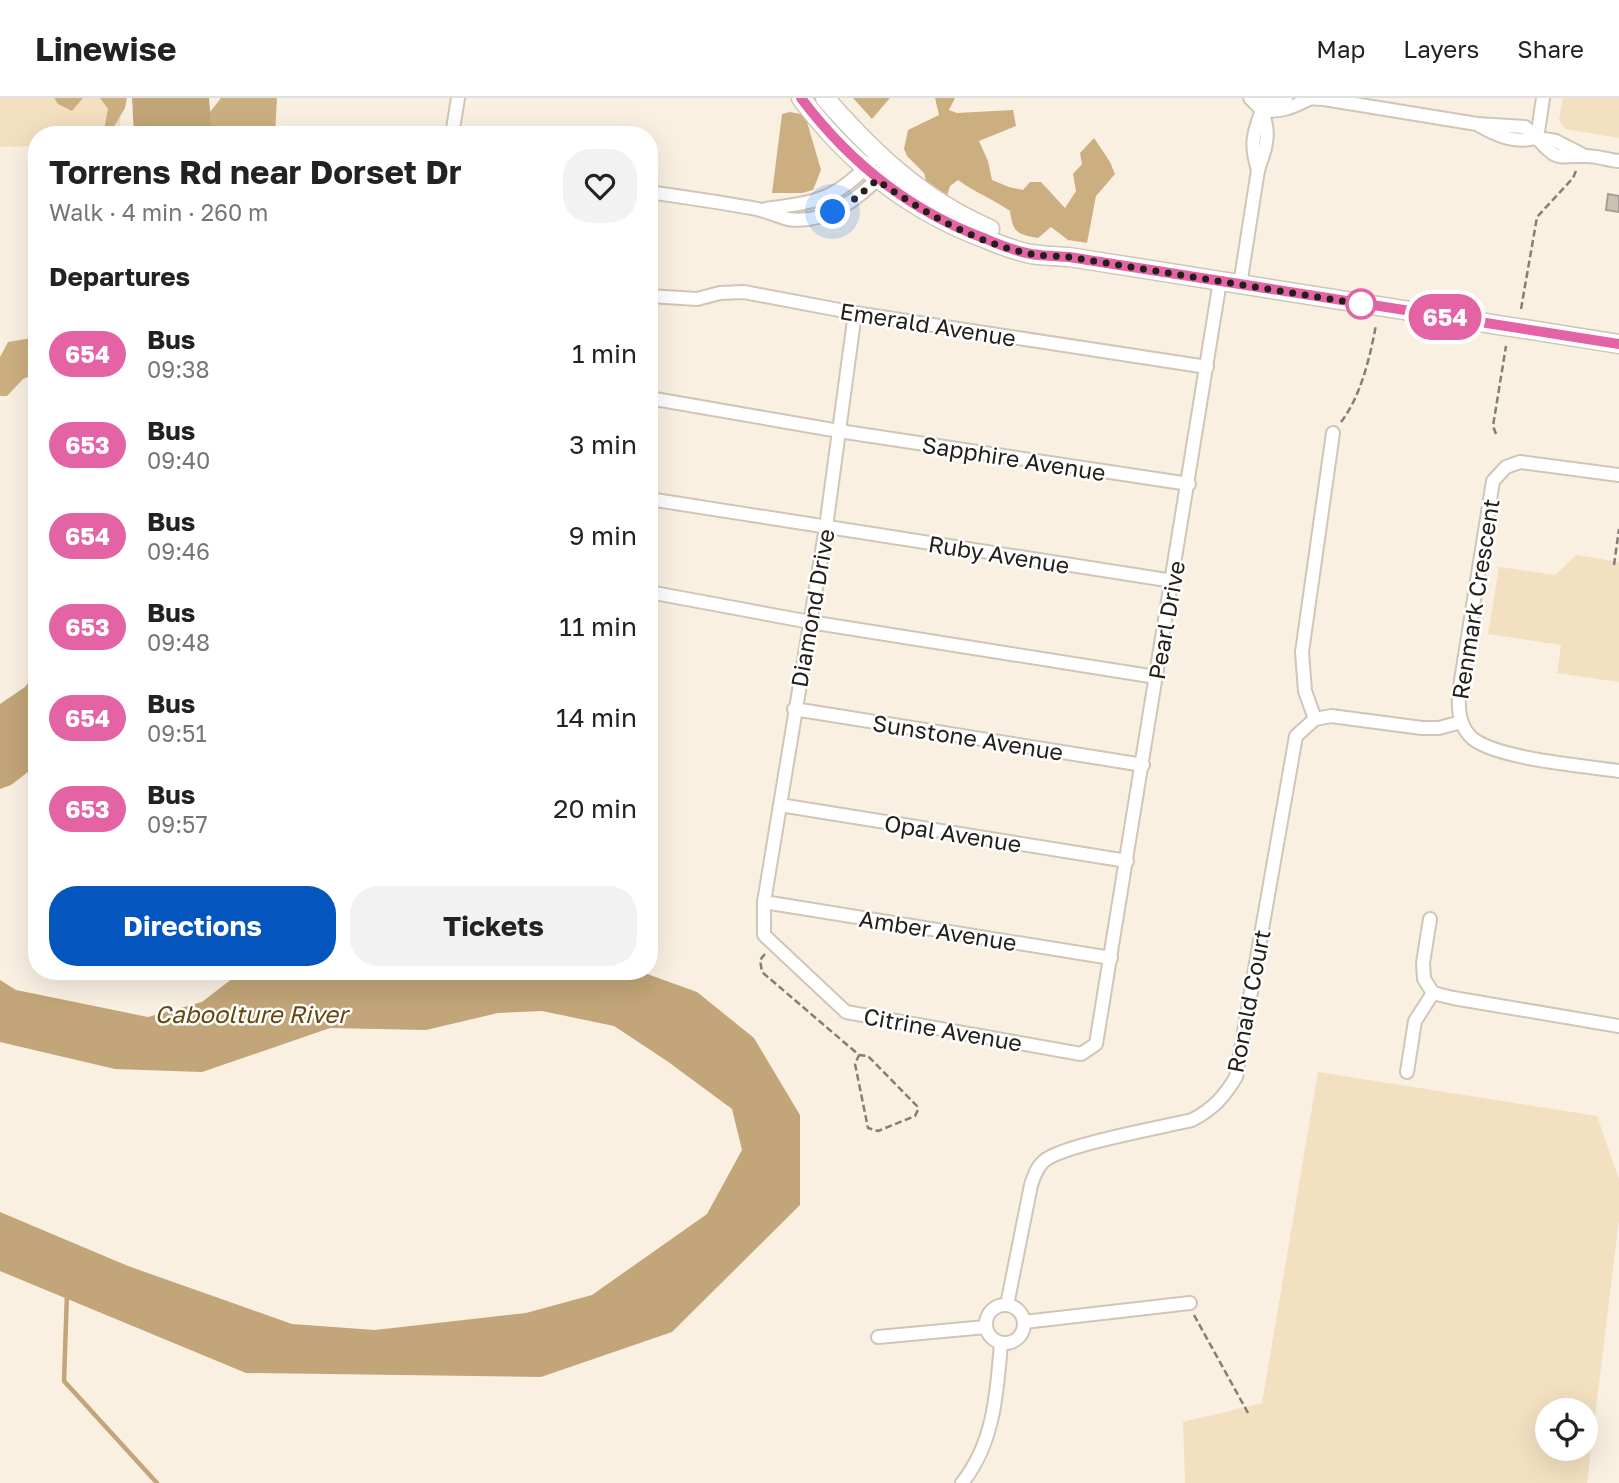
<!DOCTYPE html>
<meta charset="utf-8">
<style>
:root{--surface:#fff;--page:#f2f2f2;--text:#222;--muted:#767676;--line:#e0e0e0;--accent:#0455be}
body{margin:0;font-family:"Golos Text",sans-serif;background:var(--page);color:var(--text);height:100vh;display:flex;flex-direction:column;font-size:26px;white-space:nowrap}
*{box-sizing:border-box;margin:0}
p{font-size:23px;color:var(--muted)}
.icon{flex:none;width:38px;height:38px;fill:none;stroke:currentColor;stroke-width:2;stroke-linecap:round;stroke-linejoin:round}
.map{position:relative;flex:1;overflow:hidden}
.sheet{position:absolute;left:28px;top:28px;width:630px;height:854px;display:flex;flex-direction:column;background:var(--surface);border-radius:28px;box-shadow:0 7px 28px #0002}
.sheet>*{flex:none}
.badge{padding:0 14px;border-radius:23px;font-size:24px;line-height:46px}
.tools{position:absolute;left:1535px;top:1300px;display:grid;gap:14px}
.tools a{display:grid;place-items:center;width:63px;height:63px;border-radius:50%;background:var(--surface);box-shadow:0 7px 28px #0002;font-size:35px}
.you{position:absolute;width:35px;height:35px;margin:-18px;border:5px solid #fff;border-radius:50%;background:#1a73e8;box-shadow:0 0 0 10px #1a73e833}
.map>.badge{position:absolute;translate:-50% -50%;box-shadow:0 0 0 4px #fff}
h2{padding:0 21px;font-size:26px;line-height:63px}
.round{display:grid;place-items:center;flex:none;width:74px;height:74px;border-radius:28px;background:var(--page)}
.head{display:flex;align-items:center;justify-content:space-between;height:119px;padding:0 21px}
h1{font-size:33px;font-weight:700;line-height:52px}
.primary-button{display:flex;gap:14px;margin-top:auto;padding:14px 21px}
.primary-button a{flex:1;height:80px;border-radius:28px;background:var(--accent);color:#fff;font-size:28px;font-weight:700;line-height:80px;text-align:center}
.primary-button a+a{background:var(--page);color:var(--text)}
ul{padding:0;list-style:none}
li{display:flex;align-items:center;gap:21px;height:91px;padding:0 21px}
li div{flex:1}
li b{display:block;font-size:26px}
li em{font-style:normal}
li .badge{min-width:77px;font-weight:700;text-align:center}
header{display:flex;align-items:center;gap:42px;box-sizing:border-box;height:98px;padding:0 35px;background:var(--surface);border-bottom:2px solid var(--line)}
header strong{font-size:33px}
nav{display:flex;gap:38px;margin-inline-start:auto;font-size:24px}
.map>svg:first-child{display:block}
</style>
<header>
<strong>Linewise</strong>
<nav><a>Map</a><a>Layers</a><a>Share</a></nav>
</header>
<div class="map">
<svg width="1619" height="1385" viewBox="0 0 1619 1385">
<rect width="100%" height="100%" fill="#faf0e2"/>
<!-- green -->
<g fill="#f3e0c1" fill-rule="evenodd">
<path d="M0 0H121L120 37H37V58L36 48 0 49Z"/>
<path d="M1563 0H1619V40L1565 31 1559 22Z"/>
<path d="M1576 457 1619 464V584L1557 575 1561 547 1488 536 1499 469 1555 477Z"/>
<path d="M1318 974 1597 1018 1619 1081V1122L1587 1385H1185L1183 1324 1262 1305ZM1586 1312V1351H1547V1312Z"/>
</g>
<!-- forest -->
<g fill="#ccaf81">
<path d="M54 0H83L72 13 58 6Z"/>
<path d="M100 0H127L125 10 109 37H103L108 11Z"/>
<path d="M221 0H277L275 37H211L210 14Z"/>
<path d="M853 0H890L872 21Z"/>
<path d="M935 0H955L949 12 957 15 1013 12 1016 28 979 43 988 63 992 82 1009 89 1023 92 1030 84H1041L1065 110 1076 93 1073 76 1082 66 1080 55 1094 40 1110 64 1115 76 1096 98 1087 145 1068 142 1051 129 1038 140C1017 136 1013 135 1010 113 993 101 974 94 958 82L950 88 947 98 928 90 924 75 907 58 904 51 908 32 939 17Z"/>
<path d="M790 14 805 17 821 72 813 92 802 95H772L782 16Z"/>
<path d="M37 239V275L23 281 7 298H0V259L8 244Z"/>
</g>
<!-- water -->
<g fill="#c2a578">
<path d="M132 0H209L212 37H134Z"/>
<path d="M37 572V667L11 687 0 691V606L25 589Z"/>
<path d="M259 873H639L697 894 754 940 800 1017V1107L672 1234 541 1279 246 1275 0 1173V1114L128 1168 292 1226 375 1232 526 1215 592 1197 707 1116 742 1052 732 1011 667 963 614 928 542 913 498 915 426 932 330 930 202 974 115 971 0 944V882L16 892 148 919 202 904 233 880Z"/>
</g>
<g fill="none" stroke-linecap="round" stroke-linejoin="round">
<!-- stream -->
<path stroke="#c2a578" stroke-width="4.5" d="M67 1195 64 1283 157 1385"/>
</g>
<!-- building -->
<path fill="#cbc1b3" stroke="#a79e91" stroke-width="2" d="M1608 96 1619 98V114L1606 112Z"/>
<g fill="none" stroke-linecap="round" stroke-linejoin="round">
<!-- street casing -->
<g stroke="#cfc6b7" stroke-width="16">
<g id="street">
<path d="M1250 0 1262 12C1253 36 1250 47 1258 72"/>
<path d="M1304 0 1324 1 1477 26 1525 29 1537 40 1556 43 1585 58"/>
<path d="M1262 12C1280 15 1293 9 1309 1"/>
<path d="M1262 12 1271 4 1286 0"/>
<path d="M1480 28C1500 39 1515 45 1537 40 1559 65 1556 57 1586 58 1597 58 1608 62 1619 63"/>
<path d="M452 37 458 0"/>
<path d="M1537 40 1543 0"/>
<path d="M649 94C683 99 718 104 752 110 765 112 776 118 788 121 825 127 860 100 883 75"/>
<path d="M766 111C815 104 834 103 870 65"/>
<path d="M1240 187 1258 72C1263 58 1269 42 1266 28 1264 18 1262 10 1262 0"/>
<path d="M649 198 697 201 720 195 744 194 855 215 1207 269"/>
<path d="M855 215 826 429 764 804V837L846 914 1081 956 1096 946 1220 183"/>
<path d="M649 300 839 333 1189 386"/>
<path d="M1619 377 1520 364 1506 369 1493 383 1459 595C1458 611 1459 628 1472 640 1497 661 1585 668 1619 673"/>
<path d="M649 401 1173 483"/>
<path d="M649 494 810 524 1156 579"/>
<path d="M794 611 1143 667"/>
<path d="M1315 621 1305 593 1302 554 1333 335"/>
<path d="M780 707 1127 763"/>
<path d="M764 804 1111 860"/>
<path d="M1430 821 1423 865 1424 881 1433 895 1453 900 1619 928"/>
<path d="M1407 974 1415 923 1433 895"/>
<circle cx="1005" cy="1226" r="19"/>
<path d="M1007 1207 1031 1087C1034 1078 1037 1069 1044 1063 1062 1047 1163 1029 1192 1022 1213 1011 1224 999 1236 979L1296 638 1315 621 1331 618 1422 630H1439L1461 624"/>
<path d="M1024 1224 1190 1205"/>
<path d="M878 1239 986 1229"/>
<path d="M962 1385C994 1345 997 1295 1001 1245"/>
</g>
</g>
<!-- secondary casing -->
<g stroke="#cfc6b7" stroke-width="21">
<g id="secondary">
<path d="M801 0C849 64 910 113 986 141 1000 147 1016 153 1031 156 1044 158 1057 158 1069 159L1619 246"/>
<path d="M825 0C872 54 922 102 990 131"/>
</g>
</g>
<!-- path -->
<g stroke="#847e75" stroke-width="2.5" stroke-dasharray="7 3.5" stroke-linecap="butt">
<path d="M1521 211 1537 119 1573 80 1576 73"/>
<path d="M1341 324C1361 298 1370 259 1376 227"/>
<path d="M1496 336 1493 328 1506 248"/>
<path d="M1614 467 1619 431"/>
<path d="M765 856 760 862 762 874 859 957 868 958 917 1008 918 1012 915 1018 878 1033 868 1030 855 966 859 957"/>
<path d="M1194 1217 1248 1315"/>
</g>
<!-- street -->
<use href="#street" stroke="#fff" stroke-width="12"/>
<!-- secondary -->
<use href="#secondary" stroke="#fff" stroke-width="18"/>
</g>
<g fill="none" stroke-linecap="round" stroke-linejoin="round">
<!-- line casing -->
<g stroke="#fff" stroke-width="16">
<path id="line" d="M801 0C849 64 910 113 986 141 1000 147 1016 153 1031 156 1044 158 1057 158 1069 159L1619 246"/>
</g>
<!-- line -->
<use href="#line" stroke="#e463a4" stroke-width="10"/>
<!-- walk -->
<path stroke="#23201a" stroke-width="7" stroke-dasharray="0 12.6" d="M833 114 851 104 877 82C923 114 975 145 1031 156 1043 158 1057 158 1069 159L1373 208 1361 206"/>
</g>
<!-- markers -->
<circle fill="#fff" stroke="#e463a4" stroke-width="3.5" cx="1361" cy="206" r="14"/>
<g text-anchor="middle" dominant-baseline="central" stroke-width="5" stroke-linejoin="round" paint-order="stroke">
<!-- street labels -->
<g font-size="23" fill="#23201a" stroke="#fff">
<text transform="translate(928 226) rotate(9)">Emerald Avenue</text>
<text transform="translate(1014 360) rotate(9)">Sapphire Avenue</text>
<text transform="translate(999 456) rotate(9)">Ruby Avenue</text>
<text transform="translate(1475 501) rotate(-81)">Renmark Crescent</text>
<text transform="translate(812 510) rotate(-80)">Diamond Drive</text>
<text transform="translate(1166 522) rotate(-80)">Pearl Drive</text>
<text transform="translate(968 639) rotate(9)">Sunstone Avenue</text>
<text transform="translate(953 735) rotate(9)">Opal Avenue</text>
<text transform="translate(938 832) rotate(9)">Amber Avenue</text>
<text transform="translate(1248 903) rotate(-79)">Ronald Court</text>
<text transform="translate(943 931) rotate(10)">Citrine Avenue</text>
</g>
<!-- water labels -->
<g font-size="24" font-style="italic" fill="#65480f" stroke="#fff">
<text x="251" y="915">Caboolture River</text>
</g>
</g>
</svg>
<div class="tools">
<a><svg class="icon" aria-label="locate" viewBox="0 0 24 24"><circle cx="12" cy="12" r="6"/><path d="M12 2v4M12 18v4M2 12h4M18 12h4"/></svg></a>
</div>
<div class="you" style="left:833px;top:114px"></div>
<b class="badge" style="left:1445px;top:219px;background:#e463a4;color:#fff">654</b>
<section class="sheet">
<div class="head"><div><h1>Torrens Rd near Dorset Dr</h1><p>Walk · 4 min · 260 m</p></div><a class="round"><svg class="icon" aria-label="heart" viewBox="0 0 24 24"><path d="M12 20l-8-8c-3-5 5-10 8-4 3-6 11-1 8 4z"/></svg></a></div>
<h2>Departures</h2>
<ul>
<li><span class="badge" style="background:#e463a4;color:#fff">654</span><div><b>Bus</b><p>09:38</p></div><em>1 min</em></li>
<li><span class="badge" style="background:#e463a4;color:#fff">653</span><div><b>Bus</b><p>09:40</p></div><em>3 min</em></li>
<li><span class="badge" style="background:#e463a4;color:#fff">654</span><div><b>Bus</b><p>09:46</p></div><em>9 min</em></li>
<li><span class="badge" style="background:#e463a4;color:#fff">653</span><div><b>Bus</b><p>09:48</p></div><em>11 min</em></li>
<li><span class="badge" style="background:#e463a4;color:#fff">654</span><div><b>Bus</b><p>09:51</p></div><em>14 min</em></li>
<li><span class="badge" style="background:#e463a4;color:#fff">653</span><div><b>Bus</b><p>09:57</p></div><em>20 min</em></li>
</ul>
<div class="primary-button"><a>Directions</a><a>Tickets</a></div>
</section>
</div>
